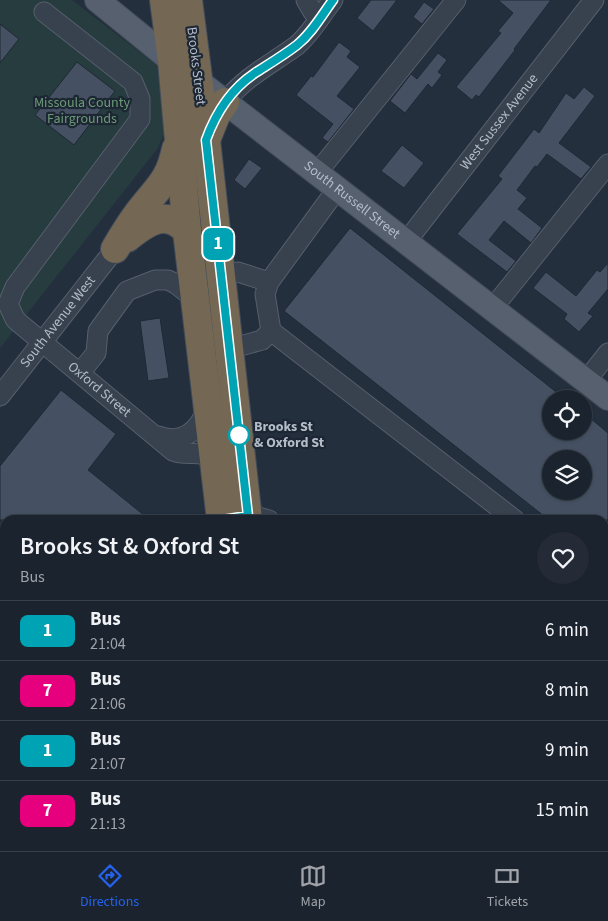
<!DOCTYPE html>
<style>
:root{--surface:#1b232e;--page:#242b36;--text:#f1f3f6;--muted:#a0a4aa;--line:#39404a;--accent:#2563eb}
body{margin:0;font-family:"Source Sans 3",sans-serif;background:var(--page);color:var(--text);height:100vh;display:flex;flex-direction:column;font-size:19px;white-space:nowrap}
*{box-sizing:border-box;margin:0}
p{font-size:16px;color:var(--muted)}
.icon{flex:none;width:28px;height:28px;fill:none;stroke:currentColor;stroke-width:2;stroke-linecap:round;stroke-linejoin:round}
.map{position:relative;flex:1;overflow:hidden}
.side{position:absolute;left:0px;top:515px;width:609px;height:336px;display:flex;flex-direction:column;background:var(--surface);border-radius:15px 15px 0 0;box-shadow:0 1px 4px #0004,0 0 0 1px var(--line)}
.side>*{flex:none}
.badge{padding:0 10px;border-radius:8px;font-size:18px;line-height:32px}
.tools{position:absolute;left:542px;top:390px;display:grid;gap:10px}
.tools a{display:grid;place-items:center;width:50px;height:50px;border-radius:50%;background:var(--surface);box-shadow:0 1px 4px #0004,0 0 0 1px var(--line);font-size:25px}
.map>.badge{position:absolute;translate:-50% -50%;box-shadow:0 0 0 2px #fff}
.round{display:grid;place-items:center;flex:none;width:52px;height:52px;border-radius:26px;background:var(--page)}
.summary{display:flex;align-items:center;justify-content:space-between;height:85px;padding:0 20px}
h1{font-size:24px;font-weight:600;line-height:38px}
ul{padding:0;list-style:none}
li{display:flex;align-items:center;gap:15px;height:60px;padding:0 20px;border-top:1px solid var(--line)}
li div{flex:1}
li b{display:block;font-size:19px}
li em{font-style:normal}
li .badge{min-width:55px;font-weight:700;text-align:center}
.tab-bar{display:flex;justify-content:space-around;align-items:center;height:70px;border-top:1px solid var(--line);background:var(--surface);font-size:14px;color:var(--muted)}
.tab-bar a{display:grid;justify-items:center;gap:2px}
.tab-bar .active{color:var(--accent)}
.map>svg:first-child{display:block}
</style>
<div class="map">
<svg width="608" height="851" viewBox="0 0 608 851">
<rect width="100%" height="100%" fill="#242f3e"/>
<!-- green -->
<path fill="#263c3f" d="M0 0H72L159 67 167 126 158 148 0 348Z"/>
<!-- building -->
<g fill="#455162" stroke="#1f2835" fill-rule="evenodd">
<path d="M371 0H397L373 31 357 18Z"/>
<path d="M498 0H551L514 49 515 50 479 97 476 95 472 100 456 87 501 33 498 31 513 13Z"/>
<path d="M424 2 434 9 422 24 413 17Z"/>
<path d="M0 24 19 39 0 63Z"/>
<path d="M339 42 351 51 347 57 360 67 337 96 354 109 328 142 322 138 333 124 296 95 311 76 313 77Z"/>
<path d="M438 53 447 60 438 72 442 75 432 88 428 84 405 113 390 101 411 74 417 79Z"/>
<path d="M77 62 115 91 74 145 35 115Z"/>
<path d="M584 87 595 96 559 143 591 167 581 179 547 154 537 167 535 166 517 190 527 198 518 209 542 228 531 243 504 221 489 240 516 261 507 272 457 234 502 179 498 176 534 129 539 133 566 93 574 99Z"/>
<path d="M402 145 424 163 404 188 381 171Z"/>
<path d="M249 159 262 168 245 189 234 180Z"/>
<path d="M350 228 565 399H551V431H584V413L608 433V520H549L284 311ZM551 459H584V491H551Z"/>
<path d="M608 263V289L588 313 593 316 579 332 564 319 567 314 533 288 546 272 576 296 597 270 600 272Z"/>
<path d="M160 318 169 378 148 381 140 321Z"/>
<path d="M61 390 116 434 88 470 150 520H0V466Z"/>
</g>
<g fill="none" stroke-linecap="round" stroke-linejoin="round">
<!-- minor casing -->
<g stroke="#565f6c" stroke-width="21">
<g id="minor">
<path d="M306 0 313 12 320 17"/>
<path id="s1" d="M44 12 133 82 140 99V119L15 287 8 304 15 319 18 322 173 451C190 458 203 446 216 465"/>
<path d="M225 102C245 77 271 64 296 46 311 34 321 15 333 0"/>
<path d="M317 173 456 0"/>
<path d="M337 189 269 282 265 294 271 331 515 520"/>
<path id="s2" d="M406 242 594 0"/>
<path d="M221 275 238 272 269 282"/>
<path d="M492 309 608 164"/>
<path d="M230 349 262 340 271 331"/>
<path d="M80 373 96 353 98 331 127 291 155 280H168L176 284 195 299"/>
<path d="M586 381 608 353"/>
<path id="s3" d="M0 396 115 249"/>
<path d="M158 436C183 445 200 430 207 407"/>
<path d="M236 518 255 516 269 520"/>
<path d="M604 589 608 592"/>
<path d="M0 600 5 594"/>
<path d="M0 681 5 686"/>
<path d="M604 740 608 734"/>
<path d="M0 768 5 761"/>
<path d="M604 781 608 784"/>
<path d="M203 846 207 851"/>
<path d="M312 846V851"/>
<path d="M82 851 85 846"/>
<path d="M227 851 230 846"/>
<path d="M357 851 361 846"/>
<path d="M381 851 385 846"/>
<path d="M517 851 521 846"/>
</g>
</g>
<!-- major casing -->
<g stroke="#414a57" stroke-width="26">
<g id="major">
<path id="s4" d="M97 0 172 61 608 398"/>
</g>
</g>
<!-- highway casing -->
<g stroke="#434c59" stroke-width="30">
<g id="highway">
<path d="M164 0 172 61 187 231 221 520"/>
<path d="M188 0 206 140 248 520"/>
<path d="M206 140 216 115 225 102"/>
<path d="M127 238C147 222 166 208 187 231"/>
<path d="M115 249C122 237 130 224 139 212 158 187 169 182 176 149"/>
<path d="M258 846V851"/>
<path d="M280 846 281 851"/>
</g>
</g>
<!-- minor -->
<use href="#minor" stroke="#38414e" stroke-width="19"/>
<!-- major -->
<use href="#major" stroke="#56606e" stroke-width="24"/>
<!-- highway -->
<use href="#highway" stroke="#746855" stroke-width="28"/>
</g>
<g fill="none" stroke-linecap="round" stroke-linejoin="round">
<!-- line casing -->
<g stroke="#fff" stroke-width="11">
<path id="line" d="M223 520 248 516 206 140C216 112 231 89 255 73 269 64 284 55 297 45 312 33 322 15 333 0"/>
</g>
<!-- line -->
<use href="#line" stroke="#00a3b4" stroke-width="8"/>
</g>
<!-- markers -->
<circle fill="#fff" stroke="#00a3b4" stroke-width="2.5" cx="239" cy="435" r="10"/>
<g text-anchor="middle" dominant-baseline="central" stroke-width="4.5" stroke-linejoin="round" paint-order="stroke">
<!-- street labels -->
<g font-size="14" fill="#b4bcc9" stroke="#1d2633">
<text transform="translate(196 66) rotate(83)">Brooks Street</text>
<text stroke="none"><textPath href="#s2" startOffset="152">West Sussex Avenue</textPath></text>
<text stroke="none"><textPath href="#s4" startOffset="324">South Russell Street</textPath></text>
<text stroke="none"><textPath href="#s3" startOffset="94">South Avenue West</textPath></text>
<text stroke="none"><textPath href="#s1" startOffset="506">Oxford Street</textPath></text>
</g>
<!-- park labels -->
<g font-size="14" fill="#6b9a76" stroke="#1d2633">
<text x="82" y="103">Missoula County<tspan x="82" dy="16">Fairgrounds</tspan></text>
</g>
<!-- stop labels -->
<g font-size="14" font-weight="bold" fill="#b4bcc9" stroke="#1d2633" text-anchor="start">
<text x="254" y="427">Brooks St<tspan x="254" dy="16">&amp; Oxford St</tspan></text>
</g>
</g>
</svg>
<div class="tools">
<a><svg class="icon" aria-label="locate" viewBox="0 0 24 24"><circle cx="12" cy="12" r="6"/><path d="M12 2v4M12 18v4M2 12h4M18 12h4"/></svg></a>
<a><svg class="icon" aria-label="layers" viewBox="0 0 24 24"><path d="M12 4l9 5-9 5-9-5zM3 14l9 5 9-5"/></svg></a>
</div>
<b class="badge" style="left:218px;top:244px;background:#00a3b4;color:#fff">1</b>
<section class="side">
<div class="summary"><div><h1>Brooks St &amp; Oxford St</h1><p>Bus</p></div><a class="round"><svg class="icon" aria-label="heart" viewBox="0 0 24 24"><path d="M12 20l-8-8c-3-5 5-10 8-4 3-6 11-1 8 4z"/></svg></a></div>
<ul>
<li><span class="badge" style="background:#00a3b4;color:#fff">1</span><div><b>Bus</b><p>21:04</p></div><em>6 min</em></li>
<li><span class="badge" style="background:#e6007e;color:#fff">7</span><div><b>Bus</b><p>21:06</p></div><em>8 min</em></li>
<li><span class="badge" style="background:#00a3b4;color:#fff">1</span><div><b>Bus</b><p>21:07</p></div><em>9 min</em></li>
<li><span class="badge" style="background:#e6007e;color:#fff">7</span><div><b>Bus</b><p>21:13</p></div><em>15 min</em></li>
</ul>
</section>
</div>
<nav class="tab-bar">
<a class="active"><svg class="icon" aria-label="directions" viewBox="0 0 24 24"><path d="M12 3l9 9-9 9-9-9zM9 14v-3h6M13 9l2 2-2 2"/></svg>Directions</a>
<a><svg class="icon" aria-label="map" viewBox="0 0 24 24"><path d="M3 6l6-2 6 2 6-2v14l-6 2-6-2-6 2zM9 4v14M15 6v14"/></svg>Map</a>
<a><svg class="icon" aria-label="tickets" viewBox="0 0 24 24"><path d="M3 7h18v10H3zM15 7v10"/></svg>Tickets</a>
</nav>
